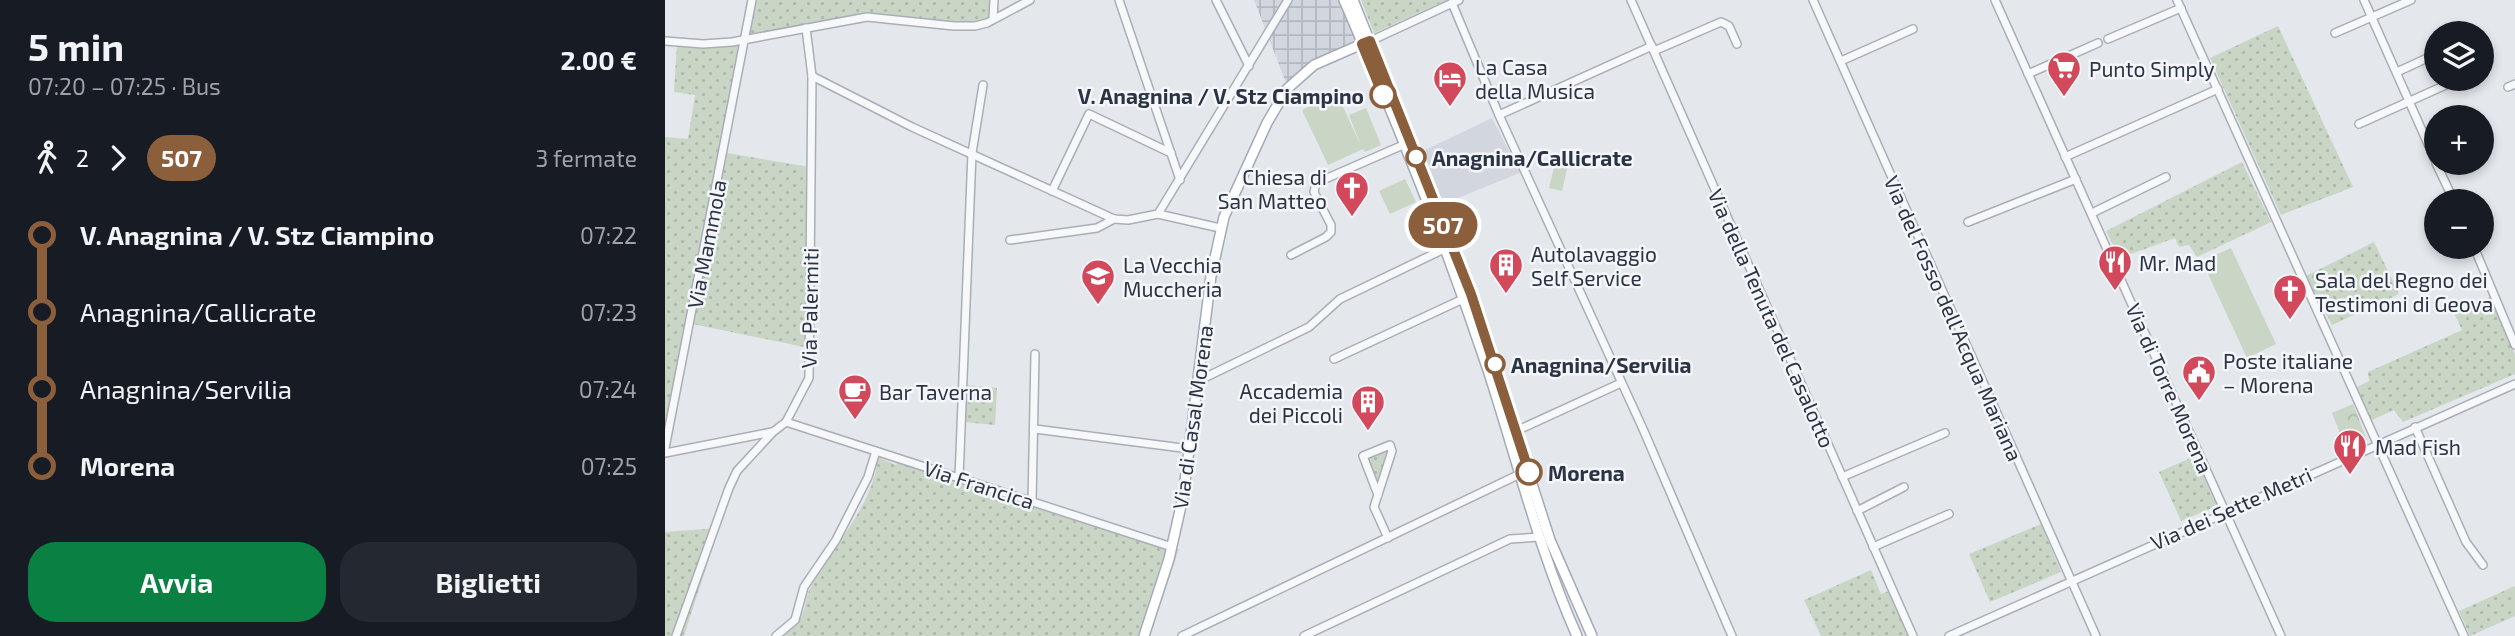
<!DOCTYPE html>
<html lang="it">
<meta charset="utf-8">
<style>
:root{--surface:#171b24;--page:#242831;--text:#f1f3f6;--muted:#9ea1a6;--accent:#0b8043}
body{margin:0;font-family:"Exo 2",sans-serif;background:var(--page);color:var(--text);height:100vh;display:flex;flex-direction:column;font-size:26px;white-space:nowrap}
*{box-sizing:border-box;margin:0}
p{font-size:23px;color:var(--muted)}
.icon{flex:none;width:38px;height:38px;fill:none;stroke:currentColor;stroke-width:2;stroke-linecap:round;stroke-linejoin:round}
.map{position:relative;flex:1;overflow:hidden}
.details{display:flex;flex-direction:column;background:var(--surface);width:665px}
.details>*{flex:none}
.badge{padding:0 14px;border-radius:23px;font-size:24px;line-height:46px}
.controls{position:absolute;left:1759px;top:21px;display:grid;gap:14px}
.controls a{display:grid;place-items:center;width:70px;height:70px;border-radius:50%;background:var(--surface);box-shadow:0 4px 10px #0003;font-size:35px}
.map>.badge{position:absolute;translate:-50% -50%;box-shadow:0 0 0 4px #fff}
.legs{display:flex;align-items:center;gap:10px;height:77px;padding:0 28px;font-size:23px}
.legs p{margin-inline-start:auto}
.headline{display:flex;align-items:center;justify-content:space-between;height:119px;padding:0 28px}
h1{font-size:38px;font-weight:700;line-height:52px}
.cta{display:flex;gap:14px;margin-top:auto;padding:14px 28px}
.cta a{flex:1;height:80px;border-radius:28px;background:var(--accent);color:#fff;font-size:28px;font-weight:700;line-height:80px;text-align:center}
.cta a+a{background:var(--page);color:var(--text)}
ul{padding:0 28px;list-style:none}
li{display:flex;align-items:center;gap:24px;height:77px;font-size:26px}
li i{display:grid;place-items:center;width:10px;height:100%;margin:0 9px;background:currentColor}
li i::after{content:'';width:18px;height:18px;margin:-9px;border:5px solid;border-radius:50%;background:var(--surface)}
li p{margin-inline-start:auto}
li:first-child i{background:linear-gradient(#0000 50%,currentColor 0)}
li:last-child i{background:linear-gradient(currentColor 50%,#0000 0)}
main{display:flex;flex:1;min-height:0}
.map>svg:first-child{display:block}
</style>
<main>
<section class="details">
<div class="headline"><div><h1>5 min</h1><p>07:20 – 07:25 · Bus</p></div><b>2.00 €</b></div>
<div class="legs"><svg class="icon" aria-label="walk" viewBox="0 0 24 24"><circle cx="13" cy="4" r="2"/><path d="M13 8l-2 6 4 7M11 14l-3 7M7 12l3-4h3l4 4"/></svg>2<svg class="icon" aria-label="forward" viewBox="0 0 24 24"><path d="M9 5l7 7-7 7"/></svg><b class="badge" style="background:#8b5e3c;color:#fff">507</b><p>3 fermate</p></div>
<ul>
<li><i style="color:#8b5e3c"></i><b>V. Anagnina / V. Stz Ciampino</b><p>07:22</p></li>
<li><i style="color:#8b5e3c"></i><span>Anagnina/Callicrate</span><p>07:23</p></li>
<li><i style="color:#8b5e3c"></i><span>Anagnina/Servilia</span><p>07:24</p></li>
<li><i style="color:#8b5e3c"></i><b>Morena</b><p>07:25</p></li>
</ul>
<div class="cta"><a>Avvia</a><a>Biglietti</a></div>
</section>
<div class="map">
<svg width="1850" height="636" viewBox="0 0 1850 636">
<defs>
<pattern id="industrial-grid" width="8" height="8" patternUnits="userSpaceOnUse" patternTransform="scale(1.75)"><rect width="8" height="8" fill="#d2d6de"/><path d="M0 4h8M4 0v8" fill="none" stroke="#b4b8c0"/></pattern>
<pattern id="grass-dots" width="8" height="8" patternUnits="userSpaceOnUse" patternTransform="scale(1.75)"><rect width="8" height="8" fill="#c9d6c5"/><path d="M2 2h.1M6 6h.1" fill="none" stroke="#adb8ab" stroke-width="1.8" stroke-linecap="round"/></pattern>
<pattern id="forest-crowns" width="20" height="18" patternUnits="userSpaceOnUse" patternTransform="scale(1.75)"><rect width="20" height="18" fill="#c9d6c5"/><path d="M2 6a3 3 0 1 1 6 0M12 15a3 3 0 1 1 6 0" fill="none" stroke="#adb8ab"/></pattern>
</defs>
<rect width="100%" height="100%" fill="#e4e7ec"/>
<!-- built -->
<path fill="#d2d6de" d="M827 118 855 173 778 204 756 152Z"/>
<!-- industrial -->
<path fill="url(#industrial-grid)" d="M589 0H674L692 42 662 54 621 83Z"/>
<!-- grass -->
<g fill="url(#grass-dots)">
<path d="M87 0H329L328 19 315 25 186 19 81 40 0 448V137L23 139 30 95 9 92 12 43 81 40Z"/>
<path d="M696 0H782L709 33Z"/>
<path d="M1613 26 1688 187 1616 215 1545 58Z"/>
<path d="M62 153 150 168 149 349 27 324Z"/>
<path d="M1577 162 1606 222 1532 257 1524 245 1514 247 1510 238 1455 258 1441 231Z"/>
<path d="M1709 242 1734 294 1667 325 1641 276Z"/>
<path d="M1825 297 1850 355V374L1738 422 1729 410 1705 421 1690 388 1704 381 1703 372 1797 330 1789 313Z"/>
<path d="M301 385 332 388 330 425 298 422Z"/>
<path d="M723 448 724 451 715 478 711 480 703 458Z"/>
<path d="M1530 456 1552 506 1516 521 1494 472Z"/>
<path d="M213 457 231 465 234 459 514 549 485 636H119C148 612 134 606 149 581 169 547 197 516 209 478 212 471 211 464 213 457Z"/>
<path d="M1376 524 1396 572 1325 602 1304 554Z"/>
<path d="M54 528 19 636H0V532Z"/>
<path d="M1206 570 1216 594 1224 591 1245 636H1156L1139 600Z"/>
<path d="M1850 586V616L1805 636 1794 611Z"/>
</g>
<!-- forest -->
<path fill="url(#forest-crowns)" d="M1688 404 1702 440 1681 448 1667 413Z"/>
<!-- garden -->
<g fill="#c9d6c5">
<path d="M672 94 696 146 684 115 701 108 716 145 700 152 698 149 663 165 637 110Z"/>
<path d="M890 163 903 165 897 191 884 188Z"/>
<path d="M740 179 751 202 725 214 714 191Z"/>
<path d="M1566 248 1611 344 1582 358 1537 261Z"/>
</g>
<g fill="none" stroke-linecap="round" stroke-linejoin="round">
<!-- minor casing -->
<g stroke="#a9aeb7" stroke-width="10">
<g id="minor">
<path d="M454 0 515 180"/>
<path d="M551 0 584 66"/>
<path d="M966 0 1248 636"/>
<path d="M1148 0 1431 636"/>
<path d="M1330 0 1616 636"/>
<path d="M1512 0 1799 636"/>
<path d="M1699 0 1771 162"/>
<path d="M787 3 834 115 978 429 1067 636"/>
<path d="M328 19 329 0"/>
<path d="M1670 33 1746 0"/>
<path d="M1443 39 1516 8"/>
<path d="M0 41 38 44 67 42 202 17 289 26H310L322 23 365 0"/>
<path d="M701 43 794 0"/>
<path d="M989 51 1056 22 1064 26 1072 44"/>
<path d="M1176 61 1248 29"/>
<path d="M1732 72 1771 54"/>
<path d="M1363 74 1433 43"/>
<path d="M147 76 247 127 449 219 463 220 493 214 555 228"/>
<path d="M1843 87 1850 84"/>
<path d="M834 115 987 46"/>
<path d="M1694 124 1794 79"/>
<path d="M1400 157 1553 89"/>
<path d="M1771 163 1789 201"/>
<path d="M387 191 424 114 506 153"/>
<path d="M1427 213 1501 177"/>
<path d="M493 214 623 0"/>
<path d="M1303 222 1411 179"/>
<path d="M345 240 432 228 449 219"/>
<path d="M1809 247 1850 345"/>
<path d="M626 255 661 237 666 232V225L649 192 651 183 738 145"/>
<path d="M669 359 798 299"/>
<path d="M533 381 644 327 675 299 779 249"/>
<path d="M121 422 507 547"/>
<path d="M1750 427 1801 542 1818 565"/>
<path d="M370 429 525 449"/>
<path d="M851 431 956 383"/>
<path d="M0 448 87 0"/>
<path d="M0 453 107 432"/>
<path d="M1177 477 1280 433"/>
<path d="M294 478 307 153 318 85"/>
<path d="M713 495 698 456 725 445 727 451 709 507 723 538"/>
<path d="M367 502 370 354"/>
<path d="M1192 511 1239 487"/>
<path d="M1208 547 1284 514"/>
<path d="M11 636 64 488 72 471 108 432 121 422 144 378 147 76 141 28"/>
<path d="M111 636 130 620 139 587 171 540 203 477 211 451"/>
<path d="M517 636 855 474"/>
<path d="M639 636 845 539 875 537"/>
<path d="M1284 636 1850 384"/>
</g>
</g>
<!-- major casing -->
<g stroke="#a3abb8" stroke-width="12">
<g id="major">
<path d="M679 0C732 121 781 245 823 370 852 459 874 551 912 636"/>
<path d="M688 0 806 294 885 540 927 636"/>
<path d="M479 636 504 559 518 497 546 276 559 217 602 123 622 89 649 65 697 44"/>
</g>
</g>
<!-- minor -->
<use href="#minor" stroke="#f7f8fa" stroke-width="7"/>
<!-- major -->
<use href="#major" stroke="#fff" stroke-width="9"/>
</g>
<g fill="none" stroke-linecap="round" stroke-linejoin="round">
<!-- line-1 casing -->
<g stroke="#fff" stroke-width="16">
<path id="line-1" d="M718 95 697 44 705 41 806 294 864 472"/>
</g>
<!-- line-1 -->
<use href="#line-1" stroke="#8b5e3c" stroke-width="10"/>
</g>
<!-- icons -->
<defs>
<g id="supermarket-pin" transform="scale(1.75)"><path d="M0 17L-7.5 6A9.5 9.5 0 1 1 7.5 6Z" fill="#d1495b" stroke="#f4f6f9"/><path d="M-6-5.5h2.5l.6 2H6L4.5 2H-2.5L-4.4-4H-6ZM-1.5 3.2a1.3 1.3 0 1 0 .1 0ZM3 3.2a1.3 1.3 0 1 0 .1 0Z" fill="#fff"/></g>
<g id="hotel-pin" transform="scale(1.75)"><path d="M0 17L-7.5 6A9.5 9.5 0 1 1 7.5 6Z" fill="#d1495b" stroke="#f4f6f9"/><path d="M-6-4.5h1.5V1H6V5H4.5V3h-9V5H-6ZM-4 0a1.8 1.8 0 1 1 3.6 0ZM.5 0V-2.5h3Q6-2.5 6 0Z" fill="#fff"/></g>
<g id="church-pin" transform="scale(1.75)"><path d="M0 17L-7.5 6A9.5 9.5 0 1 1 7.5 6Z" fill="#d1495b" stroke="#f4f6f9"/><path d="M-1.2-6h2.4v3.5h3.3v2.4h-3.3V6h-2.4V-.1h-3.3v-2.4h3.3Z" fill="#fff"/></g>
<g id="restaurant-pin" transform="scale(1.75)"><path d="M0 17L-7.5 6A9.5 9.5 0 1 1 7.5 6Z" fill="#d1495b" stroke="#f4f6f9"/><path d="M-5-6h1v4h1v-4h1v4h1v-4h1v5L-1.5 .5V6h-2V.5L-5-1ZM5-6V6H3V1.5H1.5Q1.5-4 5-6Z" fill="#fff"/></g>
<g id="building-pin" transform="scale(1.75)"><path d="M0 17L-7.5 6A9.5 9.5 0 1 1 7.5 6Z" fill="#d1495b" stroke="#f4f6f9"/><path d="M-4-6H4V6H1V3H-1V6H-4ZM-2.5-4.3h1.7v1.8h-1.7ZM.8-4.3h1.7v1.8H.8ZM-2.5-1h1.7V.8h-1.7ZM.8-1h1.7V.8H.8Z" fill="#fff"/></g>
<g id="school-pin" transform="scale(1.75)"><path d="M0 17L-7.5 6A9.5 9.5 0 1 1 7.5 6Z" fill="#d1495b" stroke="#f4f6f9"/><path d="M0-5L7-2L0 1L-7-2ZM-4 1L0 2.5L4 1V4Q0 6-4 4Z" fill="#fff"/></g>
<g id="civic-pin" transform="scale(1.75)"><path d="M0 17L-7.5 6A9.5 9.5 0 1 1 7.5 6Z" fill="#d1495b" stroke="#f4f6f9"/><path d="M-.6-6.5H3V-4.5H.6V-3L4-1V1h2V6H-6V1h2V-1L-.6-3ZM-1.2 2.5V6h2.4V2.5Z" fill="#fff"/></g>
<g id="cafe-pin" transform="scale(1.75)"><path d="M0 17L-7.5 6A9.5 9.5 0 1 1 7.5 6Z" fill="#d1495b" stroke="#f4f6f9"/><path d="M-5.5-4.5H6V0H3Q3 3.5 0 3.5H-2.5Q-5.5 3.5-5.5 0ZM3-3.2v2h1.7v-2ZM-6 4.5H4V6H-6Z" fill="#fff"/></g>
</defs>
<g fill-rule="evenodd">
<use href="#supermarket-pin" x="1399" y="68"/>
<use href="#hotel-pin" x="785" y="78"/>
<use href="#church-pin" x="687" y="188"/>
<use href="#restaurant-pin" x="1450" y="262"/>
<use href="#building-pin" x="841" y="265"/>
<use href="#school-pin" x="433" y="276"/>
<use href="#church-pin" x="1625" y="291"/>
<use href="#civic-pin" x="1534" y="372"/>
<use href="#cafe-pin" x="190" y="391"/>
<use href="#building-pin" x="703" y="402"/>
<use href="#restaurant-pin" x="1685" y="446"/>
</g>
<!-- markers -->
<g fill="#fff" stroke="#8b5e3c" stroke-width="3.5">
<circle cx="718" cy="95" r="12"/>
<circle cx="751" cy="157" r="9"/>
<circle cx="830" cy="364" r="9"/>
<circle cx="864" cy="472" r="12"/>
</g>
<g text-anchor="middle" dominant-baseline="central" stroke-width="5" stroke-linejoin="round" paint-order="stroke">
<!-- poi labels -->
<g font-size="21" fill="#2b3445" stroke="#f4f6f9" text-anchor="start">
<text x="810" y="66">La Casa<tspan x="810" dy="24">della Musica</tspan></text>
<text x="1424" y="68">Punto Simply</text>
<text x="662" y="176" text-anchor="end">Chiesa di<tspan x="662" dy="24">San Matteo</tspan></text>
<text x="866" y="253">Autolavaggio<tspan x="866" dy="24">Self Service</tspan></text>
<text x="1474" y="262">Mr. Mad</text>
<text x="458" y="264">La Vecchia<tspan x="458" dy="24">Muccheria</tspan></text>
<text x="1650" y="279">Sala del Regno dei<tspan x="1650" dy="24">Testimoni di Geova</tspan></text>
<text x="1558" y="360">Poste italiane<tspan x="1558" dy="24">– Morena</tspan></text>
<text x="678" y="390" text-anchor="end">Accademia<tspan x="678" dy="24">dei Piccoli</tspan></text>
<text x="214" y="391">Bar Taverna</text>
<text x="1710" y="446">Mad Fish</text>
</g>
<!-- stop labels -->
<g font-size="21" font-weight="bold" fill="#2b3445" stroke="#f4f6f9" text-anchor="start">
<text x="699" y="95" text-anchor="end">V. Anagnina / V. Stz Ciampino</text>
<text x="767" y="157">Anagnina/Callicrate</text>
<text x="846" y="364">Anagnina/Servilia</text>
<text x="883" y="472">Morena</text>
</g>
<!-- street labels -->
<g font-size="21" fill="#2b3445" stroke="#f4f6f9">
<text transform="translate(41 244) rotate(-79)">Via Mammola</text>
<text transform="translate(144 308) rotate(-89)">Via Palermiti</text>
<text transform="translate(1107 318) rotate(66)">Via della Tenuta del Casalotto</text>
<text transform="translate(1289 318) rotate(66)">Via del Fosso dell'Acqua Mariana</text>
<text transform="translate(1505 388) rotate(66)">Via di Torre Morena</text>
<text transform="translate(527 417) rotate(-82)">Via di Casal Morena</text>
<text transform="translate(314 484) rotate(18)">Via Francica</text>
<text transform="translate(1566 508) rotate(-24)">Via dei Sette Metri</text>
</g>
</g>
</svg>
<div class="controls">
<a><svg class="icon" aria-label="layers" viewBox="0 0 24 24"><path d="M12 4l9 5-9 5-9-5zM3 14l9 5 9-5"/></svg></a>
<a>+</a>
<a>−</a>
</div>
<b class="badge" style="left:778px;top:225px;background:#8b5e3c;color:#fff">507</b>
</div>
</main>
